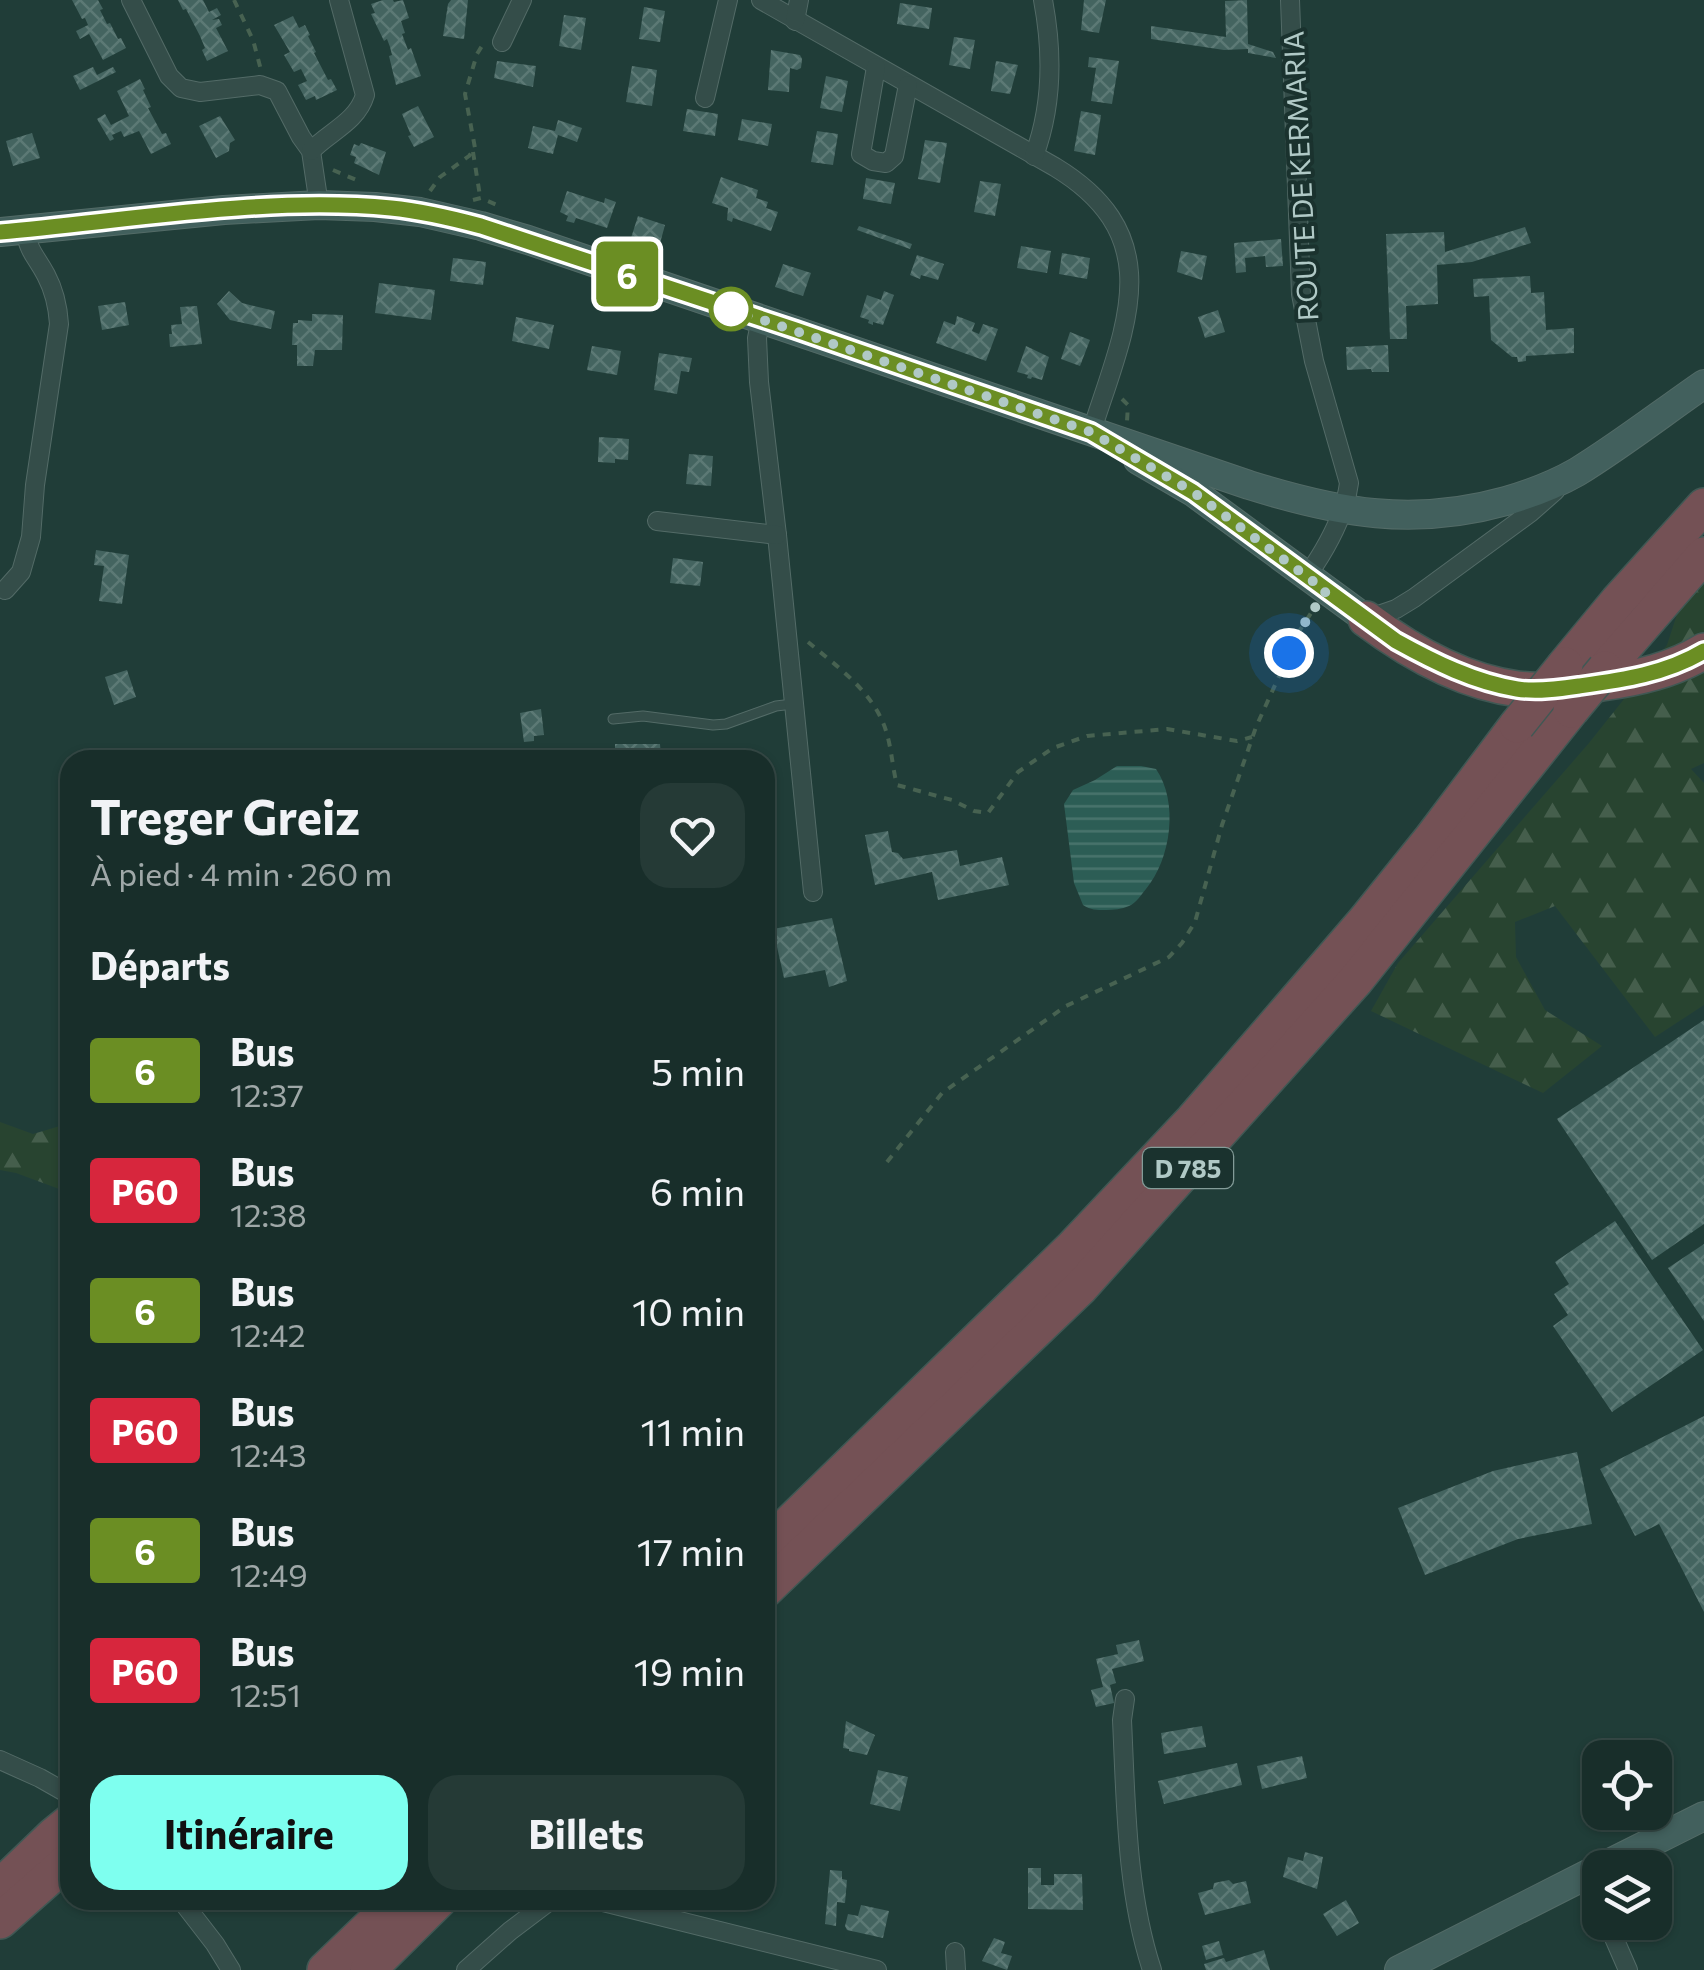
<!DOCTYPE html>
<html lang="fr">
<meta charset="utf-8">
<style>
:root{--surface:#182e2a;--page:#253a36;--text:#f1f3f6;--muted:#9fa8a8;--line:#364a47;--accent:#7effef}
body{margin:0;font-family:Commissioner,sans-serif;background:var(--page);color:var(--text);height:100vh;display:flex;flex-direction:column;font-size:38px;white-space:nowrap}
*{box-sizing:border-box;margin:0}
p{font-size:32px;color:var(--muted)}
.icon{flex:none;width:55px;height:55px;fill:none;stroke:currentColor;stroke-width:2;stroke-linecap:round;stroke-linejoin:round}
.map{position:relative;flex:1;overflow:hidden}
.side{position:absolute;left:60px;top:750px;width:715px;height:1160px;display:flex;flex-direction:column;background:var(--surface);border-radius:30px;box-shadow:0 2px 8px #0004,0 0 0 2px var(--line)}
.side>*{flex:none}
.badge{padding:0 20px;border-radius:8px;font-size:35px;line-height:65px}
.tools{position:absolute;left:1582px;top:1740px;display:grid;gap:20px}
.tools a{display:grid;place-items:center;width:90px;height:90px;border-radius:20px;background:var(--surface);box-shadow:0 2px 8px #0004,0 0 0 2px var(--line);font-size:50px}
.you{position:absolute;width:50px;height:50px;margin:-25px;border:8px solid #fff;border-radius:50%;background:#1a73e8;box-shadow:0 0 0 15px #1a73e833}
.map>.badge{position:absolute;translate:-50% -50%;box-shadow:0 0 0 5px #fff}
h2{padding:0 30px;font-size:38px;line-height:90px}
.round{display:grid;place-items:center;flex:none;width:105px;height:105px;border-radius:30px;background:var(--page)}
.headline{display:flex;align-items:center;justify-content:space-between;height:170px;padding:0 30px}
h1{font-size:48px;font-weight:700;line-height:75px}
.button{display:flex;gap:20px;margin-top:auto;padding:20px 30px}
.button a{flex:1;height:115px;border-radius:30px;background:var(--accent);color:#111;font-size:40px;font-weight:700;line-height:115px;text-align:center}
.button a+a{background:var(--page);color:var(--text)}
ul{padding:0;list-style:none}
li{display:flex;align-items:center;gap:30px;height:120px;padding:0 30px}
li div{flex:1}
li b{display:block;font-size:38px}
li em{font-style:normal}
li .badge{min-width:110px;font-weight:700;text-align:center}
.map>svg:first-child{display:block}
</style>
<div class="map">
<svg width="1704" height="1970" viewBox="0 0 1704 1970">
<defs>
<pattern id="forest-firs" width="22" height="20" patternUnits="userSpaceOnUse" patternTransform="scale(2.5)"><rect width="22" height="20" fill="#284430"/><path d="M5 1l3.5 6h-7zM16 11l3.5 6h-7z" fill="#455e4c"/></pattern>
<pattern id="water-rules" width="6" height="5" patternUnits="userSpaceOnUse" patternTransform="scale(2.5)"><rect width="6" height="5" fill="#2c5d55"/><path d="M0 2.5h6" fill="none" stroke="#48736c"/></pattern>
<pattern id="building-cross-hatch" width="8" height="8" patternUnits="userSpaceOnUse" patternTransform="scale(2.5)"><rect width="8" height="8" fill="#446460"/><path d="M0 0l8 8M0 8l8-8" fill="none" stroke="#5c7975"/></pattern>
</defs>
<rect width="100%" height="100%" fill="#203d38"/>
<!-- forest -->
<g fill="url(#forest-firs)">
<path d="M1704 581V763L1691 769 1704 783V1005L1655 1037 1555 906 1515 922 1516 957 1545 1010 1602 1046 1543 1093 1371 1011 1398 963 1589 743 1667 645 1681 602Z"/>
<path d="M0 1122 33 1134 70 1123V1193L16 1173 0 1170Z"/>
</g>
<!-- water -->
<path fill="url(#water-rules)" d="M1117 766H1141L1156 769C1179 802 1171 859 1146 889 1141 895 1136 903 1129 906 1122 909 1113 910 1106 910 1096 910 1091 910 1083 905L1074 883 1064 804 1073 790 1095 780Z"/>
<!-- building -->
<g fill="url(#building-cross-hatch)">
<path d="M72 0H98L103 9 100 10 107 24 110 23 118 39 121 38 126 48 103 60 89 34 80 39 76 31 88 25 85 18 82 19Z"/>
<path d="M178 0H203L209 12 217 8 221 15 212 20 219 19 222 25 216 28 228 51 207 61 202 50 205 48 200 36 186 9 183 10Z"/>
<path d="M383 0H393L394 2 403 0 409 18 401 21 405 33 402 34 408 50 411 48 421 76 396 85 389 56 392 55 390 47 387 39 384 41 371 14 375 13 371 4Z"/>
<path d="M451 0H468L464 39 443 36 448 4Z"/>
<path d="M1084 0H1106L1099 33 1081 30Z"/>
<path d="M1247 0 1248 44 1273 52 1276 58 1248 53V49L1224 50 1151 39V26L1226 37 1225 1Z"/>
<path d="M900 3 932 8 929 29 897 24Z"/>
<path d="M644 7 665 11 660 42 639 39Z"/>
<path d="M564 15 586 18 581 50 559 46Z"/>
<path d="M293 16 299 28 305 25 310 35 308 36 316 52 314 53 328 80 331 79 337 90 316 100 315 96 306 100 298 85 307 81 301 69 294 72 284 55 290 52 274 25Z"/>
<path d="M954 37 975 40 970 69 949 65Z"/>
<path d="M771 50 800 55 802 59 801 68 797 70 790 68 789 92 768 90Z"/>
<path d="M1089 57 1119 61 1112 104 1091 101 1096 68 1088 67Z"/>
<path d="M497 61 536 66 533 87 494 78Z"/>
<path d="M996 61 1018 65 1010 94 991 91Z"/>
<path d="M632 66 657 70 652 106 626 102Z"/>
<path d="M93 67 97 75 113 67 116 72 80 90 73 76Z"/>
<path d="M826 76 848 81 842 112 820 108Z"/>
<path d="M140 79 145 89 143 90 151 107 148 108 162 134 166 133 171 144 151 154 139 131 124 137 121 131 112 135 114 139 110 141 97 119 105 114 111 125 129 116 117 91Z"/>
<path d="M418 106 434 137 414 147 408 136 411 135 402 114Z"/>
<path d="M687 109 718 114 715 136 683 131Z"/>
<path d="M1081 111 1101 115 1095 155 1074 151Z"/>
<path d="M220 116 235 140 230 143 229 151 216 158 199 126Z"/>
<path d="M742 119 772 124 768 146 738 140Z"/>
<path d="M558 120 582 128 577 142 558 135 553 154 528 148 533 126 555 131Z"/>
<path d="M817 131 838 134 833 165 811 162Z"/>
<path d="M32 133 40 158 13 166 6 141Z"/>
<path d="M925 140 947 143 940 183 918 179Z"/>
<path d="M361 143 386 152 379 175 354 163 356 157 350 155 354 144 359 146Z"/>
<path d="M721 177 758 190 756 198 768 202 766 208 778 212 771 231 733 218 732 222 727 220 728 208 712 203Z"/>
<path d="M866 178 895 183 891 204 863 199Z"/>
<path d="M980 181 1001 184 995 216 974 212Z"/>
<path d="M567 191 604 203 605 198 616 202 607 228 576 218 574 223 566 221 568 216 560 212Z"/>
<path d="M638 216 665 225 659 247 631 238Z"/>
<path d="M859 226 912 244 910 249 857 230Z"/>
<path d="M1525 227 1531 243 1472 262 1437 265 1438 304 1406 306 1407 339H1390L1386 234 1444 232 1445 252Z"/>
<path d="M1281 239 1283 266 1266 267 1265 256 1245 258 1246 272 1236 273 1234 243Z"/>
<path d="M1021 246 1051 251 1047 273 1017 268Z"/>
<path d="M1181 251 1207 256 1202 280 1177 272Z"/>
<path d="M1062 253 1090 258 1087 279 1059 274Z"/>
<path d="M917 255 944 264 938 280 921 275 920 279 910 275Z"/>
<path d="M453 258 486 262 483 285 450 281Z"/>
<path d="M783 264 811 273 803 296 775 287Z"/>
<path d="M1530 276 1531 293 1544 292 1546 330 1574 328V353L1526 356V361L1518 362 1517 357H1512L1491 340 1489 296 1474 297 1473 279Z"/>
<path d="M379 283 435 290 431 320 375 313Z"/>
<path d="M229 291 242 303 275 311 271 329 230 320 217 304Z"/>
<path d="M884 291 894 295 883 325 873 322V325L868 323 869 320 860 317 867 295 881 300Z"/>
<path d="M125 302 129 325 102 330 98 306Z"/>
<path d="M197 306 202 344 170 347 169 334H172L171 325 182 324 180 307Z"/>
<path d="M1218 310 1225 332 1205 338 1198 317Z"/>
<path d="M312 314 343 315 342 350H315L313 366H297V345H292L293 323H298V320L312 321Z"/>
<path d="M957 316 975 323 972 331 979 334 983 324 998 329 986 361 936 343 944 321 955 325Z"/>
<path d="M516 317 554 325 549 349 512 341Z"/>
<path d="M1070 332 1090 340 1080 366 1061 359Z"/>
<path d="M1388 345 1389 372H1372L1371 369 1347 370 1346 347Z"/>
<path d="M592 346 621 351 617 375 587 370Z"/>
<path d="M1026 346 1049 357 1042 380 1032 377 1031 379 1027 378 1028 375 1017 372Z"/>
<path d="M659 353 692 358 689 372 681 371 677 394 654 390Z"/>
<path d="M599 437 629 439 628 460 615 459V463L598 462Z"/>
<path d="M689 454 713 456 711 486 686 484Z"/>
<path d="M96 550 129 555 122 604 99 601 104 566 94 565Z"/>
<path d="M673 558 703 562 700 586 670 583Z"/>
<path d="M127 670 136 697 114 705 105 677Z"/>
<path d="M541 709 544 735 534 736V741L524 742 520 713Z"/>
<path d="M615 744H660L661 757H649V760H615Z"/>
<path d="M888 831 892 852 898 853 903 859 957 850 960 866 1002 857 1009 885 938 900 932 872 875 885 865 835Z"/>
<path d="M832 918 847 981 829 987 825 970 784 978 773 929Z"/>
<path d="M1704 1020V1224L1652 1260 1557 1119Z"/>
<path d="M1615 1221 1703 1350 1612 1412 1553 1326 1568 1315 1554 1294 1569 1284 1555 1262Z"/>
<path d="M1704 1244V1321L1668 1268Z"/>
<path d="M1704 1416V1612L1659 1524 1635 1536 1600 1469Z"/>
<path d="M1577 1452 1592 1524 1518 1539 1425 1575 1398 1508 1493 1471Z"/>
<path d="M1139 1640 1144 1661 1112 1669 1116 1683 1110 1685 1114 1703 1096 1707 1091 1690 1103 1687 1096 1659 1118 1654 1116 1645Z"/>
<path d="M846 1721 875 1735 867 1755 849 1751V1749L843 1748Z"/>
<path d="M1202 1726 1206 1747 1164 1754 1161 1733Z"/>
<path d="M1302 1756 1307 1778 1262 1789 1257 1766Z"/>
<path d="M1237 1763 1242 1785 1164 1804 1158 1781Z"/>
<path d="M878 1770 908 1777 900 1811 870 1804Z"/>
<path d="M1305 1852 1323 1857 1317 1889 1283 1877 1288 1857 1303 1861Z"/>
<path d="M1028 1868H1041V1885H1054V1874H1082L1083 1910 1028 1909Z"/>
<path d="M830 1870 842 1871V1879L847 1880 845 1903 837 1902 836 1926 825 1924Z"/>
<path d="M1229 1880 1233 1884 1246 1881 1251 1903 1205 1915 1198 1893 1213 1889 1214 1883Z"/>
<path d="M1346 1900 1359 1923 1337 1936 1323 1914Z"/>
<path d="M861 1905 889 1911 883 1938 847 1930 845 1926 848 1914 858 1916Z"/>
<path d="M994 1938 1005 1942 1001 1953 1012 1956 1007 1970 982 1961Z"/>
<path d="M1219 1941 1223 1955 1206 1960 1202 1946Z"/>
<path d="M1264 1950 1270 1970H1206L1204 1964 1224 1958 1226 1962Z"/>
</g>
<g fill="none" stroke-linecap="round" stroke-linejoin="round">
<!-- lane casing -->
<g stroke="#536b67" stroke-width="11">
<path id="lane" d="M613 719 643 716 713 725 726 724 776 706 793 704"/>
</g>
<!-- street casing -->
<g stroke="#536b67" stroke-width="20">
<g id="street">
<path d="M131 0 169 76 181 88 200 92 260 85 277 91 301 137 311 151 319 205"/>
<path d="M761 0 1055 167C1172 238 1124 329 1091 433"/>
<path d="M1290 0 1301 294 1314 361 1349 483C1345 515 1326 549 1307 576"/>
<path d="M795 21 799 0"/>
<path d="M502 42 522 0"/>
<path d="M876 67 861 154 873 161 886 163 894 156 908 85"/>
<path d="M705 98 728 0"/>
<path d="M311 151C329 132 357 122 365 95L339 0"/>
<path d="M1034 156C1053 105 1053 53 1043 0"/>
<path d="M761 319 757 338 759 382 777 535 813 892"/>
<path d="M657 521 777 535"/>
<path d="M5 590 21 572 31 537 35 485 59 324C58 308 54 290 46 275 36 256 29 253 25 230"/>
<path d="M1367 619 1396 609 1414 598 1530 513 1555 491"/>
<path d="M1125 1699 1122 1720C1126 1803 1126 1891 1152 1970"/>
<path d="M0 1760 40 1778 70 1795"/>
<path d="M1585 1876 1600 1907"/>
<path d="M181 1900 215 1944 231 1970"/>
<path d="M595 1900 877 1970"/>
<path d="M1607 1922 1628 1970"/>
<path d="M955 1952 956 1970"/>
<path d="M466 1970 510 1931 551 1900"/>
</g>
</g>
<!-- secondary casing -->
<g stroke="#536b67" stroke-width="30">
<g id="secondary">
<path d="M0 232 224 210 319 205 375 207 420 212 481 226 528 240 1249 485C1339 513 1413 527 1506 501 1530 494 1556 484 1577 472 1621 445 1662 413 1704 384"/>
<path d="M1138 460 1193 492 1366 619"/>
<path d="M1600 1868 1704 1816"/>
<path d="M1399 1970 1600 1868"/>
</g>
</g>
<!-- highway casing -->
<g stroke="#405854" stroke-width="38">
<g id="highway">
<path d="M1366 619C1410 652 1463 682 1518 689 1546 693 1575 686 1602 683 1638 678 1673 670 1704 651"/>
<path d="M1565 665 1618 601 1704 506"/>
<path d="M1605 669 1704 555"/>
<path d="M765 1547 1073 1247 1193 1120 1365 921 1432 838 1517 725"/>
<path d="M765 1590 1080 1288 1356 980 1571 710"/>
<path d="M0 1887 54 1835 70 1822"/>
<path d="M0 1921 70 1859"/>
<path d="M325 1970 398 1900"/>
<path d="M368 1970 439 1900"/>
</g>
</g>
<!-- path -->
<g stroke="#476251" stroke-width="4" stroke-dasharray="8 8" stroke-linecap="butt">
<path d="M234 0 253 40 261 70"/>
<path d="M473 152 480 196"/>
<path d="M333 170 361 182"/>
<path d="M430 191 440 177 469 156 475 148 465 94 477 54 485 41"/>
<path d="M473 200 481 198 497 205"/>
<path d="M1122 399 1128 405 1127 421"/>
<path d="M808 642C840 669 878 695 888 738 892 754 893 770 897 785L952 800 974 811 988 813 1018 772 1053 748 1087 736 1167 729 1237 741 1252 737"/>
<path d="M887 1162 942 1093 1066 1006 1169 957 1182 943 1195 922 1222 825 1256 727 1300 630 1315 607"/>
</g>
<!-- lane -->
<use href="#lane" stroke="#344d49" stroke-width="9"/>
<!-- street -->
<use href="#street" stroke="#344d49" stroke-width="18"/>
<!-- secondary -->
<use href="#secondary" stroke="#42605d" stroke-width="28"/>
<!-- highway -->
<use href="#highway" stroke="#745155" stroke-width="35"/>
<!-- highway-bridge casing -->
<g stroke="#405854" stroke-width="38" stroke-linecap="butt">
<g id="highway-bridge">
<path d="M1571 710 1605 669"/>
<path d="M1517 725 1565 665"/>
</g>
</g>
<!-- highway-bridge -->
<use href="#highway-bridge" stroke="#745155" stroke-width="35"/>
</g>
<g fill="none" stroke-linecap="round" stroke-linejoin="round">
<!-- line casing -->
<g stroke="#fff" stroke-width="22">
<path id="line" d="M0 232C126 221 265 196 391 208 421 211 451 218 481 226L796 330 1091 432 1193 492 1396 641C1434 662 1474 682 1517 689 1537 692 1559 689 1579 686 1622 680 1666 674 1704 651"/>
</g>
<!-- line -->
<use href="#line" stroke="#6b8e23" stroke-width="15"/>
<!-- walk -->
<path stroke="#b0c9c6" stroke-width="10" stroke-dasharray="0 18" d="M731 309 1091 432 1193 492 1326 591 1300 630 1289 653"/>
</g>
<!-- markers -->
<circle fill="#fff" stroke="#6b8e23" stroke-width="5" cx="731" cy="309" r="20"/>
<g text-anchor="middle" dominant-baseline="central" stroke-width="8" stroke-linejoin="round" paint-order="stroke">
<!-- shield labels -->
<rect fill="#1a322e" stroke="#839c98" stroke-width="2.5" x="1143" y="1148" width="90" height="40" rx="8"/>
<g font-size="25" font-weight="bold" fill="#b0c9c6">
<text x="1188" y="1168">D 785</text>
</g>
<!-- street labels -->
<g font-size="28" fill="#b0c9c6" stroke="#1a322e">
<text transform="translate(1300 176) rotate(-93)">ROUTE DE KERMARIA</text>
</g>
</g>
</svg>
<div class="tools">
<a><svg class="icon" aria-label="locate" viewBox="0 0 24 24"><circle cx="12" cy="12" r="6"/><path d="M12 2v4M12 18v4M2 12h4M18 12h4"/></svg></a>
<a><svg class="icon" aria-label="layers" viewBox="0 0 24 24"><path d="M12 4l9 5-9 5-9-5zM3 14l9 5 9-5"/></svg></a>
</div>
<div class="you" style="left:1289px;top:653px"></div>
<b class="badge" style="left:627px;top:274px;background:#6b8e23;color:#fff">6</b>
<section class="side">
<div class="headline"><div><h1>Treger Greiz</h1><p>À pied · 4 min · 260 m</p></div><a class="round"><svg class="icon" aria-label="heart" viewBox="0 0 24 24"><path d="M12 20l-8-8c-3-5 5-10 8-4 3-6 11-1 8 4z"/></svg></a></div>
<h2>Départs</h2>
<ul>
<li><span class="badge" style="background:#6b8e23;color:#fff">6</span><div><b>Bus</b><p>12:37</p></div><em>5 min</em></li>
<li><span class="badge" style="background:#d7263d;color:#fff">P60</span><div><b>Bus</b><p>12:38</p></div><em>6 min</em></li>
<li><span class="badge" style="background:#6b8e23;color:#fff">6</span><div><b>Bus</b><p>12:42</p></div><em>10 min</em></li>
<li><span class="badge" style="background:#d7263d;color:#fff">P60</span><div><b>Bus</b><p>12:43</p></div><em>11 min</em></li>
<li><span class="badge" style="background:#6b8e23;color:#fff">6</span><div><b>Bus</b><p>12:49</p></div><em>17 min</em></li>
<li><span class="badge" style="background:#d7263d;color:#fff">P60</span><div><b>Bus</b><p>12:51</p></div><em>19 min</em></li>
</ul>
<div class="button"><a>Itinéraire</a><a>Billets</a></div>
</section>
</div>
